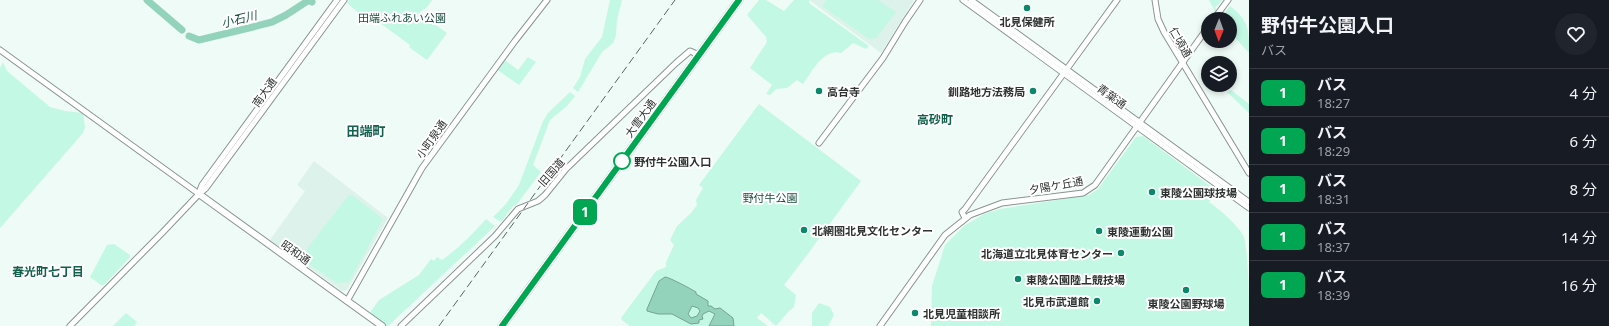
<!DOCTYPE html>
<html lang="ja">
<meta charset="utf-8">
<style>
:root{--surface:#171b24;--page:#20242c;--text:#f1f3f6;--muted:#9ea1a6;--line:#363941}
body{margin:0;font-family:"Noto Sans","Noto Sans JP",sans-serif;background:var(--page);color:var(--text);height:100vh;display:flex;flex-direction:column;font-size:15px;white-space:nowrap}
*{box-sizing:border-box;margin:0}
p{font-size:13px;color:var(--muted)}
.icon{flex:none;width:22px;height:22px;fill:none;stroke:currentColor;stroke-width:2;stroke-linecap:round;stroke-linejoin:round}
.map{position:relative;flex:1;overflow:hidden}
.drawer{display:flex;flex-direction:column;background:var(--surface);width:360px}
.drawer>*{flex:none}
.badge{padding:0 8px;border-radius:6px;font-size:14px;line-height:26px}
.needle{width:26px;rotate:181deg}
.controls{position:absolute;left:1201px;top:12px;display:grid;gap:8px}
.controls a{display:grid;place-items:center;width:36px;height:36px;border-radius:50%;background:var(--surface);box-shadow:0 2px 6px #0003;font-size:20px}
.map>.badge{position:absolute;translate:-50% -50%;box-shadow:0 0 0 2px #fff}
.round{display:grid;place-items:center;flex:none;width:42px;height:42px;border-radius:21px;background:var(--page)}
.head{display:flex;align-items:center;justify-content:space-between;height:68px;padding:0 12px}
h1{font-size:19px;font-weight:700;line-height:30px}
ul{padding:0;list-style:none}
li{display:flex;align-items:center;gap:12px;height:48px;padding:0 12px;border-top:1px solid var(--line)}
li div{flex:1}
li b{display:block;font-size:15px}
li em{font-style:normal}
li .badge{min-width:44px;font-weight:700;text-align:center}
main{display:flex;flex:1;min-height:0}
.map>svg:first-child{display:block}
</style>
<main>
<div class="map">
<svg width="1249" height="326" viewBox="0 0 1249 326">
<rect width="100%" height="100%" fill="#effbf6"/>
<!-- built -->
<g fill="#ddf2ea">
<path d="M809 0H914L881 53Z"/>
<path d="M314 161 388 218 347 290 342 291 270 240 305 191 297 185Z"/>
</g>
<!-- green -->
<g fill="#c3f8e4">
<path d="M349 0H432L427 7 419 13 447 33 427 60 409 47 410 45 365 12 361 15 347 3Z"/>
<path d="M610 0H622L617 20 616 35 613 43 602 52 578 92 573 88 580 77 585 59 602 37Z"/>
<path d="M759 0H766L784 11 794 0H809V3L869 46 866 49 853 43 841 53C823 48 812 72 803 84L797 80 787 88 776 89 770 95 766 94 772 85 750 68 767 42 766 37 747 15Z"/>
<path d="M826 0H878L896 12 876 38 869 39 822 6Z"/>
<path d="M1209 0H1222L1215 8 1222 17 1230 6C1249 21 1249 29 1249 53L1230 32V19H1219Z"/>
<path d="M528 57 536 62 519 85 495 68 502 58 518 70Z"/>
<path d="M3 62 7 71 50 107 65 111 83 113 85 127 83 133 0 228V68Z"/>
<path d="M1231 90 1249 104V113L1227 92Z"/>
<path d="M570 92 575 96 567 106 550 120 533 165 541 172 517 204 512 207 501 222 493 217 506 204 519 185 543 121 548 113Z"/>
<path d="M759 104 861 181 804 259 784 285 796 295 794 307 789 311 776 326 761 313 757 318 768 326H630L622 320 621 318 656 271 666 267V262L674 245 670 240 677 226 691 213 697 205 696 200 703 188 699 185Z"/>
<path d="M1143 136 1217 191 1209 202C1219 209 1239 226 1244 237 1249 258 1249 302 1249 326H931L932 286 945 245 964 226 984 214 1000 209 1089 195 1098 189 1136 137Z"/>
<path d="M352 195 383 219 349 282 337 283 300 258 348 196Z"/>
<path d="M486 219 495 226 388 326 369 314 379 300 419 275 431 259 434 261 437 257 442 260C459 248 473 234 486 219Z"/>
<path d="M114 244 130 255V257L104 285H101L90 277 107 245Z"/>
<path d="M819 303 830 307 834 315 828 326H812V313Z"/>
<path d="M126 313 137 322 134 326H113Z"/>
</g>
<!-- water -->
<path fill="#93d3bc" stroke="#75a392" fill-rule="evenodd" d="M665 277C669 277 691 289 696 292V294L708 301V306H711L715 309 720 308 733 318 734 326H709L715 314 709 311 703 314 702 316 703 319 699 320V323L691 324 672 314H658L647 311V309L659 281ZM692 306 698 308 700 311 697 316 691 318 688 314Z"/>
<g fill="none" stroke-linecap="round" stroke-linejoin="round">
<!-- river -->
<g stroke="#93d3bc" stroke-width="7">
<path d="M147 0 182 30"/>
<path d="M189 36 199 40 253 27 272 22 286 15 309 0 312 2"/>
</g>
<!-- minor casing -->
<g stroke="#8a9591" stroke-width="7">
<g id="minor">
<path d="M963 0 1249 208"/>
<path d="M971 0 1249 202"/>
<path d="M1155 0 1158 19 1164 32 1249 173"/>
<path d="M1214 19 1228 0"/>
<path d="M0 50 199 194"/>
<path d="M819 143 883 58 905 22 920 0"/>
<path d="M199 193 202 185 337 0"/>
<path d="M965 218 962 212 965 209 1117 0"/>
<path d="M347 301 422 168 515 41 547 0"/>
<path d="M70 326 163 232 199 194 206 188 344 0"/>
<path d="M401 326 495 236 518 209 538 201 545 195 566 169 676 63 690 51 699 55"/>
<path d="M880 326 945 235 970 215 1002 203 1083 193 1095 185 1208 27"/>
</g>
</g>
<!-- major casing -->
<g stroke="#8a9591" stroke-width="8">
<path id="major" d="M199 194 382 326"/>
</g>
<!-- highway casing -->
<g stroke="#8a9591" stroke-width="9">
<path id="highway" d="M502 326 739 0"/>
</g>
<!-- minor -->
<use href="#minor" stroke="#fff" stroke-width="5"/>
<!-- major -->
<use href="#major" stroke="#fff" stroke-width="6"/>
<!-- highway -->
<use href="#highway" stroke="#fff" stroke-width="7"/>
<!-- rail -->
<path stroke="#5d6461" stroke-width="1" stroke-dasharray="8 4" stroke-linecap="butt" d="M439 326 675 0"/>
</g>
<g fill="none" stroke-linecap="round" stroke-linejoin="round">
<!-- line casing -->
<g stroke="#fff" stroke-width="9">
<path id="line" d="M502 326 739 0"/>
</g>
<!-- line -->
<use href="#line" stroke="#00a651" stroke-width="6"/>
</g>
<!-- markers -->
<g fill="#0b886b" stroke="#fff" stroke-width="1.5">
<circle cx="1027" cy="8" r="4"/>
<circle cx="819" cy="91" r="4"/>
<circle cx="1033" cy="91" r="4"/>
<circle cx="1152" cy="192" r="4"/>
<circle cx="804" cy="230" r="4"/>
<circle cx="1099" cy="231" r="4"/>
<circle cx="1121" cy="253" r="4"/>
<circle cx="1018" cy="279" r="4"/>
<circle cx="1186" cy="290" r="4"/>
<circle cx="1097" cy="301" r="4"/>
<circle cx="915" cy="313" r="4"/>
</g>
<circle fill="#fff" stroke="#00a651" stroke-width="2" cx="622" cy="161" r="8"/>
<g text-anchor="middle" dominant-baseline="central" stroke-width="4" stroke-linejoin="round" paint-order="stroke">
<!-- park labels -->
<g font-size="11" fill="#184d3d" stroke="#fff">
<text x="402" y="17">田端ふれあい公園</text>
<text x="770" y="197">野付牛公園</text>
</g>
<!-- poi labels -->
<g font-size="11" font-weight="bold" fill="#2e3331" stroke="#fff" text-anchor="start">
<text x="1027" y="21" text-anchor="middle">北見保健所</text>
<text x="827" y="91">高台寺</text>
<text x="1025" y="91" text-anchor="end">釧路地方法務局</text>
<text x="1160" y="192">東陵公園球技場</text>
<text x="812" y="230">北網圏北見文化センター</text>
<text x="1107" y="231">東陵運動公園</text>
<text x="1113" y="253" text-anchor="end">北海道立北見体育センター</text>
<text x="1026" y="279">東陵公園陸上競技場</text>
<text x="1089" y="301" text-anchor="end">北見市武道館</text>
<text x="1186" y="303" text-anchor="middle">東陵公園野球場</text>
<text x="923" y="313">北見児童相談所</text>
</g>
<!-- street labels -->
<g font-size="11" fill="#2e3331" stroke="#fff">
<text transform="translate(1181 42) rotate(60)">仁頃通</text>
<text transform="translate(264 92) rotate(-54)">南大通</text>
<text transform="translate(1112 96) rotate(36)">青葉通</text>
<text transform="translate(640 118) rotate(-54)">大雪大通</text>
<text transform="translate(431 139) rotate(-55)">小町泉通</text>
<text transform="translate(551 172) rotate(-49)">旧国道</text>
<text transform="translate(1056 185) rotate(-10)">夕陽ケ丘通</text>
<text transform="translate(296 252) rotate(36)">昭和通</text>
</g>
<!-- stop labels -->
<g font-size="11" font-weight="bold" fill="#2e3331" stroke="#fff" text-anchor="start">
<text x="634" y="161">野付牛公園入口</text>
</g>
<!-- water labels -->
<g font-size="12" font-style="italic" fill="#1e5243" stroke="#fff">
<text transform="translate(239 19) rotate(-14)">小石川</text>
</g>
<!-- neighbourhood labels -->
<g font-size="12" font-weight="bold" fill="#13614c" stroke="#fff">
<text x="935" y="119">高砂町</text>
<text x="48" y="271">春光町七丁目</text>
</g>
<!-- quarter labels -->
<g font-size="13" font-weight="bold" fill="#13614c" stroke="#fff">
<text x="366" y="131">田端町</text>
</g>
</g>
</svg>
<div class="controls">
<a><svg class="needle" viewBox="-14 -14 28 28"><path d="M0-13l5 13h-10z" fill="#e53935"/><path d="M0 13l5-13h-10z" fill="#9ea1a6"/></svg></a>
<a><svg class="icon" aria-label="layers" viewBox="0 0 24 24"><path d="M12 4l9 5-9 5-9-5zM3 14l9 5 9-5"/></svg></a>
</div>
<b class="badge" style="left:585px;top:212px;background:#00a651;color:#fff">1</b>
</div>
<section class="drawer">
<div class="head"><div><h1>野付牛公園入口</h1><p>バス</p></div><a class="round"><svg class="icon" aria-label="heart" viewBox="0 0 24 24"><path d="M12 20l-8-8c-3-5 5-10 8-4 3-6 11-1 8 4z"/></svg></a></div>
<ul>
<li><span class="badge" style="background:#00a651;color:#fff">1</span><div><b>バス</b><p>18:27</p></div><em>4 分</em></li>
<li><span class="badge" style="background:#00a651;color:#fff">1</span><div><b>バス</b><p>18:29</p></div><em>6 分</em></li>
<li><span class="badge" style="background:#00a651;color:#fff">1</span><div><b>バス</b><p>18:31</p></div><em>8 分</em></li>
<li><span class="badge" style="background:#00a651;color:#fff">1</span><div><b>バス</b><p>18:37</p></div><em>14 分</em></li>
<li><span class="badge" style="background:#00a651;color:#fff">1</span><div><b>バス</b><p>18:39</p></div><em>16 分</em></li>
</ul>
</section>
</main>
